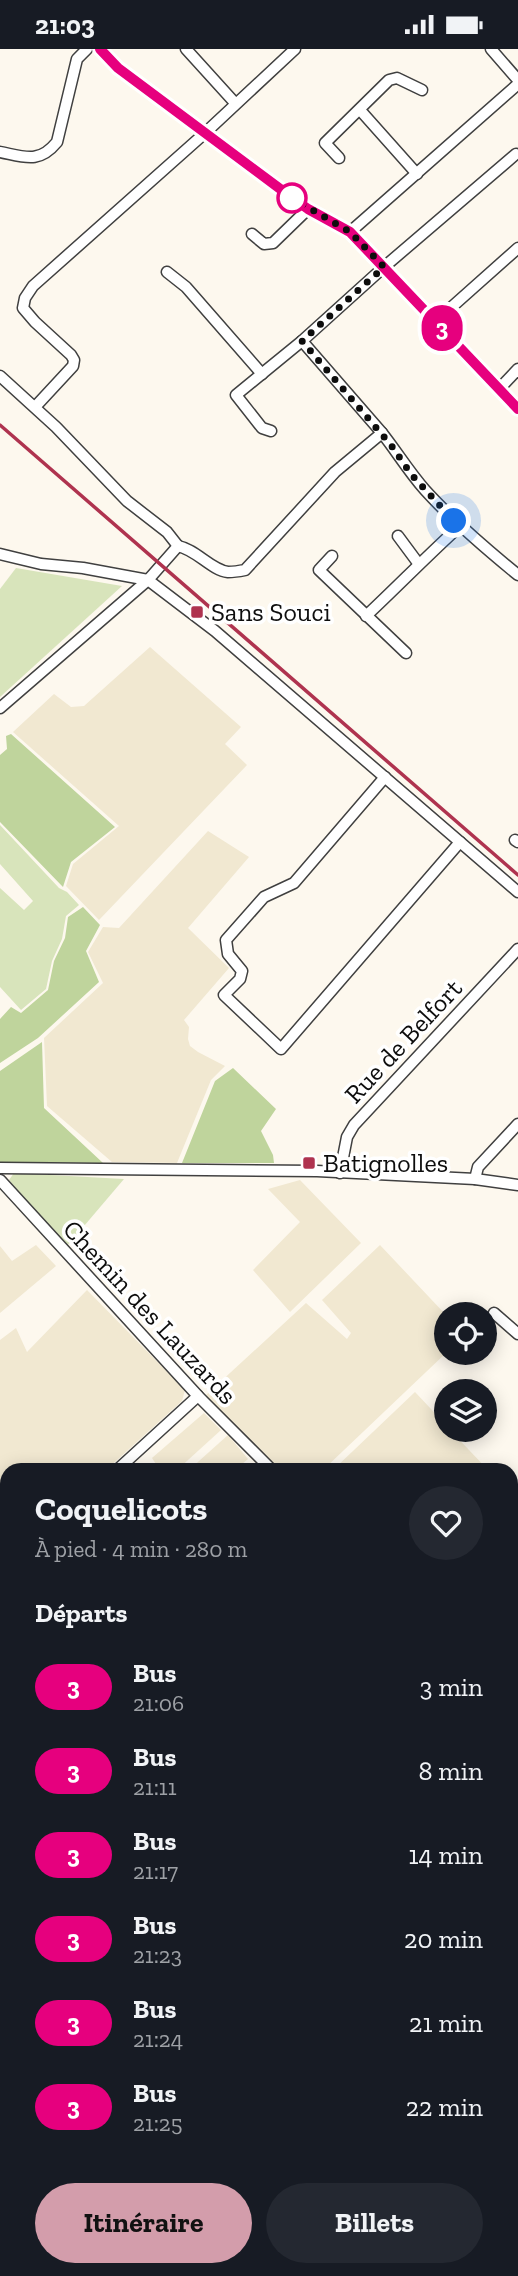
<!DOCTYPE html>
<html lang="fr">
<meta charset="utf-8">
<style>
:root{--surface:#171b24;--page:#242831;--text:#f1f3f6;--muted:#9ea1a6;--accent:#d39dab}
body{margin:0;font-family:"Zilla Slab",serif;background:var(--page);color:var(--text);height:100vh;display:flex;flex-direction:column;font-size:26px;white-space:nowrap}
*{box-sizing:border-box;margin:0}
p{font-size:23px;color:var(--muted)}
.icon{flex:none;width:38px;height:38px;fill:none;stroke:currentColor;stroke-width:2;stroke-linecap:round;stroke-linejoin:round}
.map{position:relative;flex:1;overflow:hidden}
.details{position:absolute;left:0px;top:1414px;width:518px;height:814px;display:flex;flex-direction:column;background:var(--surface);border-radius:21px 21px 0 0;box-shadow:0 4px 18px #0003}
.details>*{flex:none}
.badge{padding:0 14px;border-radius:23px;font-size:24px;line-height:46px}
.tools{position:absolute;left:434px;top:1253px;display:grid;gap:14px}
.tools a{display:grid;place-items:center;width:63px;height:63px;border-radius:50%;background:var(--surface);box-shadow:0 4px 18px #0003;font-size:35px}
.you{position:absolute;width:35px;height:35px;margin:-18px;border:5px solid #fff;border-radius:50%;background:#1a73e8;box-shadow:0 0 0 10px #1a73e833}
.map>.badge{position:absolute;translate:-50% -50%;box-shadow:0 0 0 4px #fff}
h2{padding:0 35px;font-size:26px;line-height:63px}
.round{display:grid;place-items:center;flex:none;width:74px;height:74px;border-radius:37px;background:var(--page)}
.overview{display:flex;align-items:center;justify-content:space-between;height:119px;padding:0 35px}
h1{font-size:33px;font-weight:800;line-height:52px}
.primary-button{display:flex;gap:14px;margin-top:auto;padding:14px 35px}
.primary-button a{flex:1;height:80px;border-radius:42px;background:var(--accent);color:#111;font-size:28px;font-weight:800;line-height:80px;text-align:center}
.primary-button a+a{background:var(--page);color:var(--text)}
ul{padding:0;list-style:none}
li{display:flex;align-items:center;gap:21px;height:84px;padding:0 35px}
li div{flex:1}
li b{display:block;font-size:26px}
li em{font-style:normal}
li .badge{min-width:77px;font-weight:700;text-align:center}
.status{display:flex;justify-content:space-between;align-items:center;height:49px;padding:0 35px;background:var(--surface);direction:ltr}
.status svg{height:19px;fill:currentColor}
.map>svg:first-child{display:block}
</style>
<div class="status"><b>21:03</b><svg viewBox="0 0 49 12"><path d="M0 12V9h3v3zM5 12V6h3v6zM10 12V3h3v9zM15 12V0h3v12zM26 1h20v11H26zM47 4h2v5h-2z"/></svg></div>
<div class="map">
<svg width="518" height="2227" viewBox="0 0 518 2227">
<rect width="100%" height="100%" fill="#fdf8ee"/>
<!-- farmland -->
<g fill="#f1e8d1">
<path d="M150 598 241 678 225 695 247 716 99 871 66 837 73 815 119 777 13 683 54 645 71 658 84 657Z"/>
<path d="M208 782 249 808 188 879 229 919 184 971 189 978 188 990 190 997 198 1003 225 1017 211 1031 177 1114 112 1113 47 1057 44 989 103 934 88 903 103 878 119 879Z"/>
<path d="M300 1131 361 1194 290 1263 253 1221 300 1173 268 1140Z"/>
<path d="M36 1196 56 1217 0 1264V1197L12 1212Z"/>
<path d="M380 1196 446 1266V1304L323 1421H276L205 1347 306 1254 347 1290 351 1284 322 1251Z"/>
<path d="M87 1241 185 1341 182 1352 106 1421H7V1521L0 1527V1291L16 1279 27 1303Z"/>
<path d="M415 1343 446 1376V1381H450L488 1421H333Z"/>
<path d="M204 1364 221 1381 177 1421H160L152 1409Z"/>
<path d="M228 1386 248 1410 235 1421H189Z"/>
<path d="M7 1645V1678L0 1671V1651Z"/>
<path d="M0 1678 7 1684V1787L0 1781Z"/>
<path d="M0 1791 7 1797V1877L0 1870Z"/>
<path d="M0 1894 7 1899V1932L0 1925Z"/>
<path d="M7 2021V2173L0 2160V2029Z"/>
<path d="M33 2221H140L133 2227H37Z"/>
<path d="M182 2221H341L344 2225 341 2227H175Z"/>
</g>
<!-- green -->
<g fill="#d8e4bb">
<path d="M16 519 122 537 0 648V540Z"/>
<path d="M0 776 59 839 67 843 79 856 66 867 62 890 52 912 46 940 21 961 0 938V839L24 861 33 852 0 815Z"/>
<path d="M14 1124 124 1130 67 1197 9 1131Z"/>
<path d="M0 1587 7 1593V1633L0 1626Z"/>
</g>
<!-- forest -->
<g fill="#bfd49c">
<path d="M11 685 115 778 71 813 63 838 0 773V706L7 700 6 687Z"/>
<path d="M83 858 100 876 86 902 99 933 38 989 0 1014V970L11 958 21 964 48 941 54 912 65 889 68 868Z"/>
<path d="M42 993 44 1059 103 1114 0 1113V1022Z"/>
<path d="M233 1019 276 1060 261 1082 273 1106 274 1114H182L215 1032Z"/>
</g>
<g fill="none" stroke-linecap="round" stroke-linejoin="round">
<!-- minor casing -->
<g stroke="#404040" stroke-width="13">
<g id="minor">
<path d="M100 0 118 19 283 142 308 160 350 183 518 360"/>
<path d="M186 0 235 54"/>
<path d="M491 0 518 31"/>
<path d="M360 61 417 125"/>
<path d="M0 103C25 108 39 115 57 93L77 10 87 0"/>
<path d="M339 109 325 94 389 31 397 29 422 41"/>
<path d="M350 183 518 35"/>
<path d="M252 185 264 195 273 194 308 160"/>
<path d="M167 223 186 238 262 325"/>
<path d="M436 272 518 199"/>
<path d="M302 292 382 384"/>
<path d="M0 327 56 378 127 452 167 483 178 497"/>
<path d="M500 339 518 320"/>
<path d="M35 358 73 317 74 311 71 306 35 273 23 259 25 249 33 237 205 84 295 0"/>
<path d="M271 382 262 379 236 346 302 292 384 218 516 105"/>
<path d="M398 487 418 514"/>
<path d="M178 497C197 501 211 521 228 523 233 523 240 522 245 521L335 423 382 384C397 403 409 423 425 441 453 472 485 499 518 526"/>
<path d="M0 505 41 515 83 519 148 531 215 582 518 843"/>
<path d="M332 507 319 521 406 604"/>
<path d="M366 567C398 537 428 506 460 477"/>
<path d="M0 659 148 531 178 497"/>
<path d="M385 728 294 834 264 848 226 891 228 905 242 922 240 930 224 946 281 1000 460 793"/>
<path d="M515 791 518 793"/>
<path d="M0 1119 317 1122 475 1130 518 1136"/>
<path d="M340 1124 347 1088 354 1076 518 900"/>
<path d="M475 1130 478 1118 518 1075"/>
<path d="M0 1131 198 1347 272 1421"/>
<path d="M494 1264 518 1285"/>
<path d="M117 1421 198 1347"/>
<path d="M0 1534 7 1528"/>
<path d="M511 1577 518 1583"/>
<path d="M511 1592 518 1590"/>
<path d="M511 1677 518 1666"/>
<path d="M511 1761 518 1753"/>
<path d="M511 1795 518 1787"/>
<path d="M511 1918 518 1924"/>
<path d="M0 1930 7 1937"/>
<path d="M511 2157 518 2170"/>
<path d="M357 2221 364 2227"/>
</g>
</g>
<!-- minor -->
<use href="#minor" stroke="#fff" stroke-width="10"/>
<!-- rail -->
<path stroke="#af334f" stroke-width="3.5" d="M0 376 518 826"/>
</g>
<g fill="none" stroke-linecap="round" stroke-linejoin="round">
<!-- line casing -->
<g stroke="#fff" stroke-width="16">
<path id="line" d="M100 0 118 19 283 142 308 160 350 183 518 360"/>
</g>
<!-- line -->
<use href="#line" stroke="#e6007e" stroke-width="10"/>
<!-- walk -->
<path stroke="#0d0d0d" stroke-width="7" stroke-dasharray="0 12.6" d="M292 149 350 183 384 218 302 292 391 396 411 425 454 472"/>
</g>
<!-- markers -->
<circle fill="#fff" stroke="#e6007e" stroke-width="3.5" cx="292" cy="149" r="14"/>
<g fill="#af334f" stroke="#fff" stroke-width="2.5">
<rect x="190" y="556" width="14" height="14" rx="3.5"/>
<rect x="302" y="1107" width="14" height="14" rx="3.5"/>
</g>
<g text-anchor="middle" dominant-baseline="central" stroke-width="7" stroke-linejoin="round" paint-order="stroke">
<!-- poi labels -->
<g font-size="26" fill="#0d0d0d" stroke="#fff" text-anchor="start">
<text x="211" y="563">Sans Souci</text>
<text x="323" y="1114">Batignolles</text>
</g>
<!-- street labels -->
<g font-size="26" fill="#0d0d0d" stroke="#fff">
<text transform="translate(403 992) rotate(-47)">Rue de Belfort</text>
<text transform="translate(150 1263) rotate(47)">Chemin des Lauzards</text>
</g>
</g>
</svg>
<div class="tools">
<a><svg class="icon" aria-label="locate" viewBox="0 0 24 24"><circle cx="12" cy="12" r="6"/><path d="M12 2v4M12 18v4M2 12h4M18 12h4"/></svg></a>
<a><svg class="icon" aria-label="layers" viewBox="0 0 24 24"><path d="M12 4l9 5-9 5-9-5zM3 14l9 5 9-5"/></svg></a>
</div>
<div class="you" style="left:454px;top:472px"></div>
<b class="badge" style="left:442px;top:279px;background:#e6007e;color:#fff">3</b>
<section class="details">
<div class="overview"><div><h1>Coquelicots</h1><p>À pied · 4 min · 280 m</p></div><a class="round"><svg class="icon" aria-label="heart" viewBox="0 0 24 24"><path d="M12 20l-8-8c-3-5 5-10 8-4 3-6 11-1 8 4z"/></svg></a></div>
<h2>Départs</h2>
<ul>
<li><span class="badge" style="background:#e6007e;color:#fff">3</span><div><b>Bus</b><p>21:06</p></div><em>3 min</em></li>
<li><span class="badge" style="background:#e6007e;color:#fff">3</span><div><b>Bus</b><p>21:11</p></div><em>8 min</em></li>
<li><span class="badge" style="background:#e6007e;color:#fff">3</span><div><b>Bus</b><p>21:17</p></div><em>14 min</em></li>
<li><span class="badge" style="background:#e6007e;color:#fff">3</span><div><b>Bus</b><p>21:23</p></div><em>20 min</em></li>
<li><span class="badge" style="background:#e6007e;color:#fff">3</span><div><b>Bus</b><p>21:24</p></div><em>21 min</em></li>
<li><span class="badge" style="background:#e6007e;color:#fff">3</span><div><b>Bus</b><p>21:25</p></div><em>22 min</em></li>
</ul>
<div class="primary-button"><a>Itinéraire</a><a>Billets</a></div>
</section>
</div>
